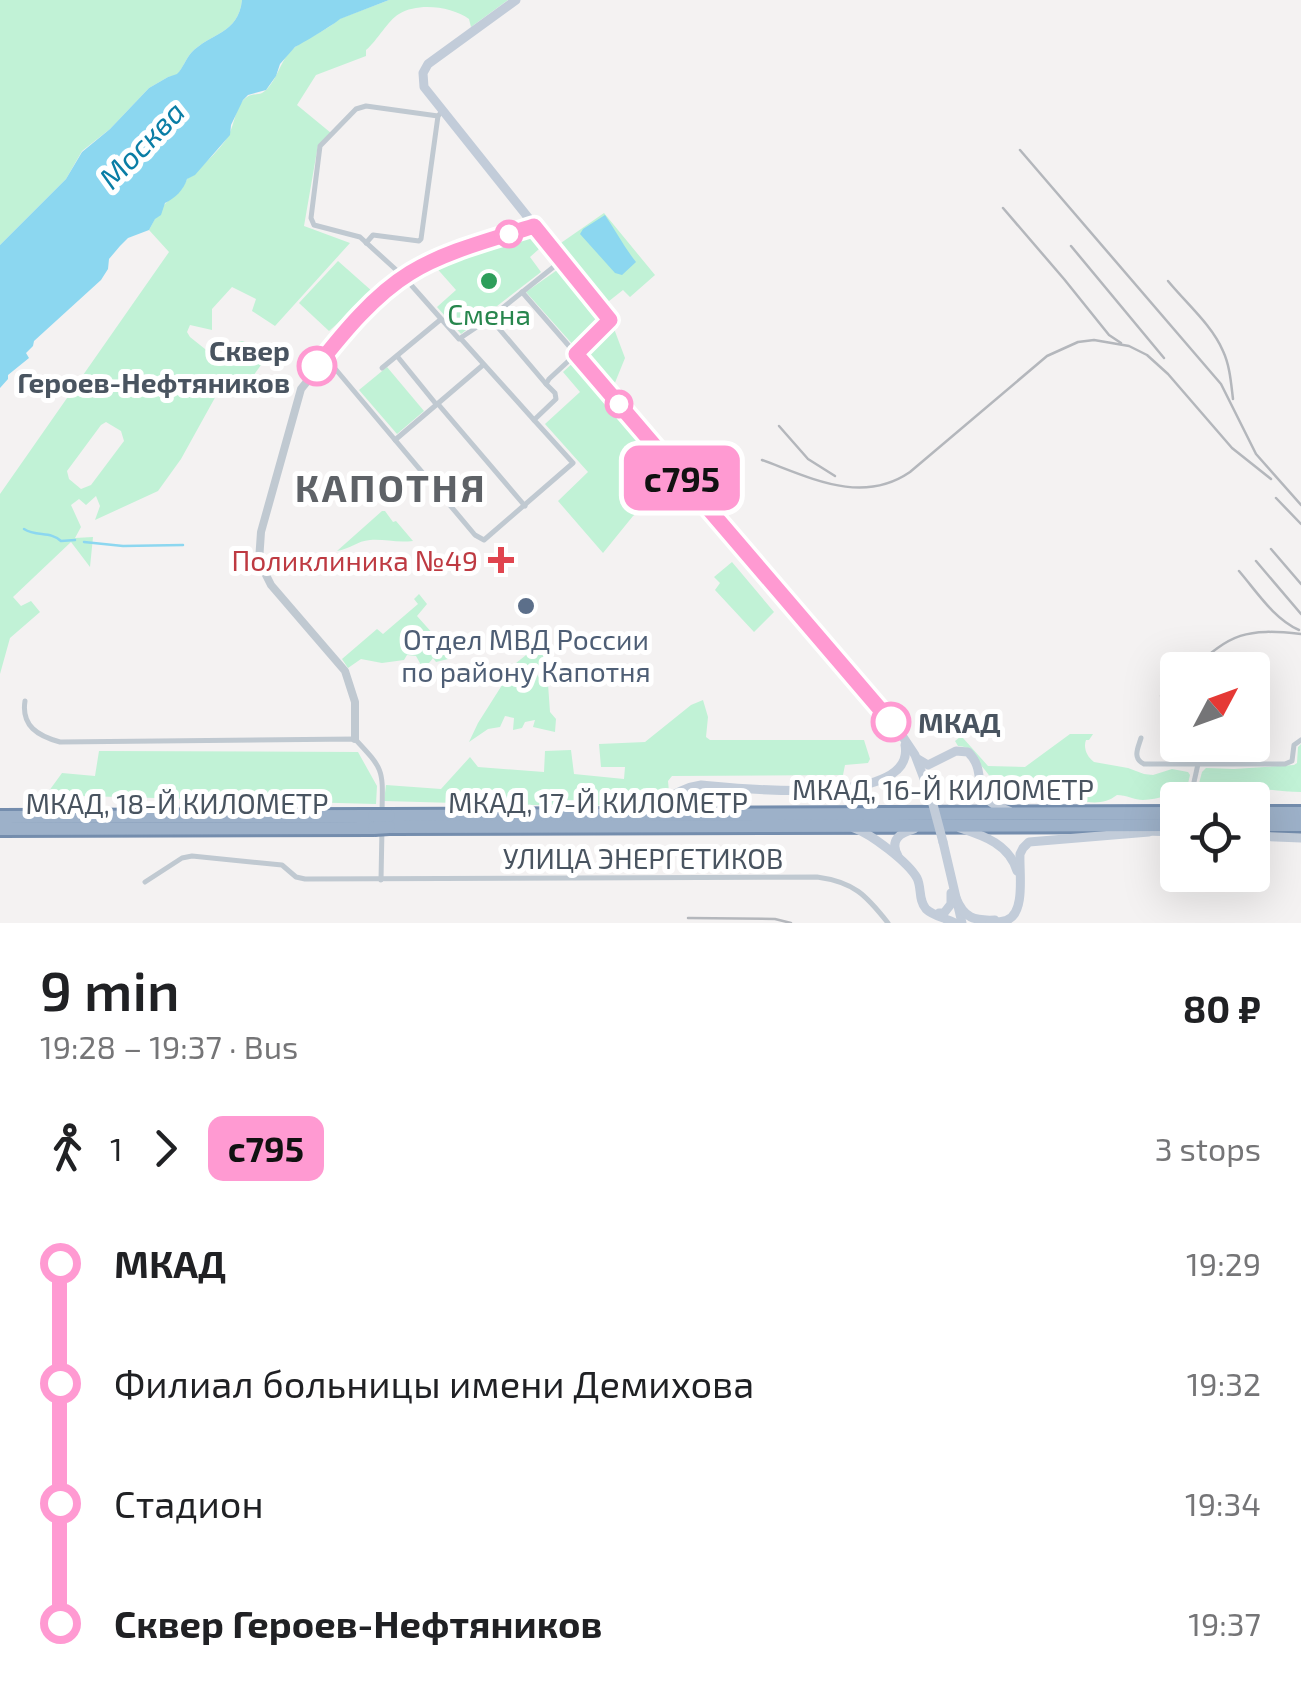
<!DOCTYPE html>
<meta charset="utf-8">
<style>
:root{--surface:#fff;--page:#f6f6f6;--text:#202124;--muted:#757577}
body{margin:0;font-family:"Exo 2",sans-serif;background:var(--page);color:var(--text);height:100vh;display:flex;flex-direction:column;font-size:38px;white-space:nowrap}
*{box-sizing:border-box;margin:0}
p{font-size:32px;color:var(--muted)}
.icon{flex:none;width:55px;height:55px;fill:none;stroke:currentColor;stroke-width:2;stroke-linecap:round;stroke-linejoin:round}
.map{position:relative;height:923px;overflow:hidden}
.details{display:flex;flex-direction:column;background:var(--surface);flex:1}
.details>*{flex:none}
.badge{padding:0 20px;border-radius:15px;font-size:35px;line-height:65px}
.needle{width:65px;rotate:49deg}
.controls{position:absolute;left:1160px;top:652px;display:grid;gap:20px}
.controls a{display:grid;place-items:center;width:110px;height:110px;border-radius:10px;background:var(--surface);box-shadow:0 10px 40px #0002;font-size:50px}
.map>.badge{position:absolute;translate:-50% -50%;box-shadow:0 0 0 5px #fff}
.legs{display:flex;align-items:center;gap:15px;height:110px;padding:0 40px;font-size:32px}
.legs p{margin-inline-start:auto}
.head{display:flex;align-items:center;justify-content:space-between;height:170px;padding:0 40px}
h1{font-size:55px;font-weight:600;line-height:75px}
ul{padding:0 40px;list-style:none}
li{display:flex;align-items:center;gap:35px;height:120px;font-size:38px}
li i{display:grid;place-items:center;width:15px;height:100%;margin:0 12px;background:currentColor}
li i::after{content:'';width:25px;height:25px;margin:-12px;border:8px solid;border-radius:50%;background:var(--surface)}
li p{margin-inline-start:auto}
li:first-child i{background:linear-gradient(#0000 50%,currentColor 0)}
li:last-child i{background:linear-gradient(currentColor 50%,#0000 0)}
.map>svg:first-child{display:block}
</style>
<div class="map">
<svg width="1301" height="923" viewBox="0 0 1301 923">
<rect width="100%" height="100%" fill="#f4f2f2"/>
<!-- green -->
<g fill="#c1f2d6" fill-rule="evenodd">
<path d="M0 0H242C238 35 211 32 191 53 185 60 183 68 177 75L168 77 149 88 110 129 82 151 66 179 0 245Z"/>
<path d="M389 0H508L471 27 469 19C452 7 419 2 399 14 388 20 377 41 366 50V56L316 75 297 105 331 133 318 145 304 226 350 243 275 326 252 311 256 299 232 287 212 309V330L190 325 187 332 190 337 220 361 234 352 238 342 242 341 271 351 251 379 234 376 224 393 217 394 181 459 158 491 95 520 100 506 96 496 86 505 79 499 71 505 81 527 75 538 93 537 90 567 71 542 13 597 21 606 31 601 40 612 10 638 0 674V494L169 252 149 230C153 223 157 212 163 206 172 196 182 192 187 179 201 166 222 150 230 132 235 122 236 104 247 97 251 94 257 95 262 93 277 84 279 60 294 48 307 37 327 31 339 19ZM106 422 121 431 124 441 91 485 81 489 69 479 67 471 101 425Z"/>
<path d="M604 213 655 275 630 297 623 290 604 305 558 245Z"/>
<path d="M528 229 538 243 539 249 530 257 541 272 461 334 437 307 456 290 433 264Z"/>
<path d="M338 261 373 292 329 331 299 303Z"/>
<path d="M560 268 604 320 575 347 526 292Z"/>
<path d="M613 326 625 358 612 390 582 355Z"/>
<path d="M576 360 681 483 633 516 603 553 558 501 588 472 545 424 580 392 563 372Z"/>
<path d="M387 367 424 411 397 434 359 390Z"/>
<path d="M382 511H385L393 522 396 521 413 541C396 543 385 539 370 540 357 541 350 549 337 551Z"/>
<path d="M732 562 774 612 754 632 715 590 720 583 714 577Z"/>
<path d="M419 594 427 604 417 616 451 654 452 658 436 662 433 658 429 663 421 665 416 656 407 655 404 660 382 663 361 659 348 668 342 659 377 629 383 634 418 604 414 599Z"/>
<path d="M545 640 549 666 534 669 542 683 548 684 550 712 556 719 555 732 533 727 535 720 525 722 522 728 513 730 514 718 505 716 500 727 488 729 469 742 478 723 516 663Z"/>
<path d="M703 700 708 717 706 737 710 740H864L870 759 868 763 845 765 843 775 672 776 668 781 669 792 649 804 569 806 384 801 386 785 441 789 470 757 478 767 544 772 545 751 571 750 574 774 624 779 625 767H601L599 744 645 742 691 705Z"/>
<path d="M1070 734H1093L1089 740H1086C1083 748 1087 757 1094 762L1128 768 1144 774 1153 775 1172 769 1188 772 1190 775 1187 788C1174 795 1158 799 1143 800 1135 800 1126 795 1117 795 1100 808 1079 802 1062 792 1058 790 1054 785 1049 782 1034 775 1007 776 991 779 988 772 983 769 979 762 973 752 971 747 958 746L955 741 960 737 963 738 988 766 1025 767Z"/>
<path d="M1301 744V792C1287 792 1274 790 1261 789 1238 789 1219 801 1198 787L1202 772 1206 768 1234 769 1294 765 1297 763 1298 747Z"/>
<path d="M99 751 358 752 377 786 376 804 46 795 62 773 95 776Z"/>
</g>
<!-- water -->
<g fill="#8cd7f0">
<path d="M242 0H389L340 19C335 24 301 44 295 47L280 64 276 76 266 90 248 95 243 100 231 125 230 135 195 175 187 179C184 190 174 199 165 203L161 215 155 219 149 230 128 238 120 246 109 259 108 269 101 280 34 341 33 346 26 353 29 358 8 375V379L0 388V245L66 179 82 152 110 129 149 88 168 77 177 74C183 68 185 60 191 53 211 32 238 35 242 0Z"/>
<path d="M605 215C616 231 624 247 636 262L622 275 615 273 580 234 583 229Z"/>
</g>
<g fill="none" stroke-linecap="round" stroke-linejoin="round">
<!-- stream -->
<g stroke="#8cd7f0" stroke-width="2.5">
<path d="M24 529C36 537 51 531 61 541L75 540"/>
<path d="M84 542 123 546 183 545"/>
</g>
<!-- trunk casing -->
<g stroke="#748dad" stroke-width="18">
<g id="trunk">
<path d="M1252 813H1301"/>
<path d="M389 816 1178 813"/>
<path d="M0 817 374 816"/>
<path d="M1252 825H1301"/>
<path d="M389 827 1178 825"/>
<path d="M0 829 374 828"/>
</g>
</g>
<!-- minor -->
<g stroke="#c0c9d1" stroke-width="5">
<path d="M443 110 438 116 366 106 356 109 320 146 311 218 314 225 360 237 404 277 459 339 490 318 561 261"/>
<path d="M366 243 373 235 419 241 421 239 438 116"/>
<path d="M490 318 546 384"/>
<path d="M462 340 534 420"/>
<path d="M397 356 436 404"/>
<path d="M327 359 475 535 484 540 573 463 534 420 556 399 555 393 546 384 549 379 576 354 522 292"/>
<path d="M382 368 440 320"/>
<path d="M438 404 525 506"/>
<path d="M395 440 483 365"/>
<path d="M25 701C21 726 38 736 60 742L355 739C384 770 383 769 382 812"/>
<path d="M1141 738C1138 748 1132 758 1144 764H1285L1292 761 1294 745 1301 740"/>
<path d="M1190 800 1198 764 1199 745"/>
<path d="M381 880 382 828"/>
<path d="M145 882 182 858 192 856 282 865 296 877 305 879 817 877C854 882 866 895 888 923"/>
</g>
<!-- tertiary -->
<path stroke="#c0c9d1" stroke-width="8" d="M355 739V702L345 671 271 585 259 561 261 532 301 389 347 332 377 299 407 275 440 259 534 225"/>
<!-- secondary -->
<g stroke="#c2ccd9" stroke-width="9">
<path d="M516 0 428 64 423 73 424 87 610 320 576 354 899 731 915 755 931 797"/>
<path d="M918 759 928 765 956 751 968 752C991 775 964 796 1009 811"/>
<path d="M690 788C682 793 681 799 685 807L696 812"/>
<path d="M639 812C661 806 677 788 701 785 736 788 917 809 905 745"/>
<path d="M854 828C871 834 908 862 917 878 922 888 918 900 926 909 933 916 946 918 955 923"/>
<path d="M960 828C984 836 1009 844 1017 871"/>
<path d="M1145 831 1178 832"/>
<path d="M1252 836 1301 838"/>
<path d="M943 842 962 923"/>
<path d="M898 856C889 840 900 833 914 829"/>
<path d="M956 898C964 918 974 921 995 920"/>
<path d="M939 913H944L951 904V893"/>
<path d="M990 923C991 923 1006 921 1007 920 1026 913 1019 871 1020 854L1023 848 1029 842 1149 832"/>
</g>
<!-- trunk -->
<use href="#trunk" stroke="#9db1c9" stroke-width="12"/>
<!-- rail -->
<g stroke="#b4b7bc" stroke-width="2.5">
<path d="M1020 150 1221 384 1256 454 1301 505"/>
<path d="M1003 208 1064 279 1109 335 1121 343"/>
<path d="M1071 246 1164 358"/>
<path d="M1168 281C1186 303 1212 325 1223 351 1230 366 1231 383 1233 399"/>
<path d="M779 426 808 459 835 476"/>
<path d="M762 460C811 478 862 505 910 472L1047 356 1078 342 1094 340 1129 346 1147 355 1168 374 1232 448 1271 479"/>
<path d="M1276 498 1301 524"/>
<path d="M1271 549 1301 584"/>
<path d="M1256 561 1301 614"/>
<path d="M1239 571C1257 592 1274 619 1299 630"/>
<path d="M1191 670C1232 633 1245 628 1301 634"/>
<path d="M1161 696 1178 682"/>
<path d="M688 918 775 919 791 923"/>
</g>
<!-- trunk-bridge casing -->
<g stroke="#748dad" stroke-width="18" stroke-linecap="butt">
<g id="trunk-bridge">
<path d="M374 816H389"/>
<path d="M374 828 389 827"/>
</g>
</g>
<!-- secondary-bridge -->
<path stroke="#c2ccd9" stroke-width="9" d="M931 797 943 842"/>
<!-- trunk-bridge -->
<use href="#trunk-bridge" stroke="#9db1c9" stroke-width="12"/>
</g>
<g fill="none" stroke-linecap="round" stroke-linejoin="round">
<!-- line-1 casing -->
<g stroke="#fff" stroke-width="22">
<path id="line-1" d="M317 366C343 333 374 295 410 273 445 251 494 239 534 226L610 320 576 354 891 722"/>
</g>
<!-- line-1 -->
<use href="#line-1" stroke="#ff9ad2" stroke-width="15"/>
</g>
<!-- markers -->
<g fill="#fff" stroke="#ff9ad2" stroke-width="5">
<circle cx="509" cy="234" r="12"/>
<circle cx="317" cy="366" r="18"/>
<circle cx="619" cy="404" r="12"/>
<circle cx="891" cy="722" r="18"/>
</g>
<circle fill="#2e9e5b" stroke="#fff" stroke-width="4" cx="489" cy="281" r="10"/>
<path fill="#e0444e" stroke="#fff" stroke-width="4" d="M496 545h10v10h10v10h-10v10h-10v-10h-10v-10h10z"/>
<circle fill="#5c6f8a" stroke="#fff" stroke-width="4" cx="526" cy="606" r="10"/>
<g text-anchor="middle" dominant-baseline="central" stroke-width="10" stroke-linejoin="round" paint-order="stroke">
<!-- leisure labels -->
<g font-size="28" fill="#27864d" stroke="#fff">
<text x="489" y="314">Смена</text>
</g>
<!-- stop labels -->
<g font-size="28" font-weight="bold" fill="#495460" stroke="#fff" text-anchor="end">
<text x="290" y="350">Сквер<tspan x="290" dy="32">Героев-Нефтяников</tspan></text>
<text x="918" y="722" text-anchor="start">МКАД</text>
</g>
<!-- health labels -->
<g font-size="28" fill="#be3a42" stroke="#fff" text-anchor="end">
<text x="478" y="560">Поликлиника №49</text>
</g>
<!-- service labels -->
<g font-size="28" fill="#4e5e75" stroke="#fff">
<text x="526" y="639">Отдел МВД России<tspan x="526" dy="32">по району Капотня</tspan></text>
</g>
<!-- street labels -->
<g font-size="28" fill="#495460" stroke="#fff">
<text x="943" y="789">МКАД, 16-Й КИЛОМЕТР</text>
<text x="598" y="802">МКАД, 17-Й КИЛОМЕТР</text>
<text x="177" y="803">МКАД, 18-Й КИЛОМЕТР</text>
<text x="643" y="858">УЛИЦА ЭНЕРГЕТИКОВ</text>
</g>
<!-- water labels -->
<g font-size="30" font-style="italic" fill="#097da5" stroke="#fff">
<text transform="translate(141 144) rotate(-46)">Москва</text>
</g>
<!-- district labels -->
<g font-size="38" font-weight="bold" letter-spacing="2.5" fill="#5e6267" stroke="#fff">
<text x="391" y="487">КАПОТНЯ</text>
</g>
</g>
</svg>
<div class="controls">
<a><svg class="needle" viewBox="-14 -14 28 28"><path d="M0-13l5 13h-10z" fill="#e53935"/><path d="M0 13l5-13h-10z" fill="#757577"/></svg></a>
<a><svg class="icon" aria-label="locate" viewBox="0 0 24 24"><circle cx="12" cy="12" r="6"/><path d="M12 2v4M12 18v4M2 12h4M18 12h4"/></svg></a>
</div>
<b class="badge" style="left:682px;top:478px;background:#ff9ad2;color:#111">с795</b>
</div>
<section class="details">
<div class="head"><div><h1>9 min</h1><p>19:28 – 19:37 · Bus</p></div><b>80 ₽</b></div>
<div class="legs"><svg class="icon" aria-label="walk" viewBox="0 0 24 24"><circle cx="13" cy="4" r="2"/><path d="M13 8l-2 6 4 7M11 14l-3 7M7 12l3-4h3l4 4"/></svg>1<svg class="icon" aria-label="forward" viewBox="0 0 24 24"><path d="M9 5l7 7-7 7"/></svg><b class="badge" style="background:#ff9ad2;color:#111">с795</b><p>3 stops</p></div>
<ul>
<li><i style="color:#ff9ad2"></i><b>МКАД</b><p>19:29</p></li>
<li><i style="color:#ff9ad2"></i><span>Филиал больницы имени Демихова</span><p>19:32</p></li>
<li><i style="color:#ff9ad2"></i><span>Стадион</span><p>19:34</p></li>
<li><i style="color:#ff9ad2"></i><b>Сквер Героев-Нефтяников</b><p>19:37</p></li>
</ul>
</section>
